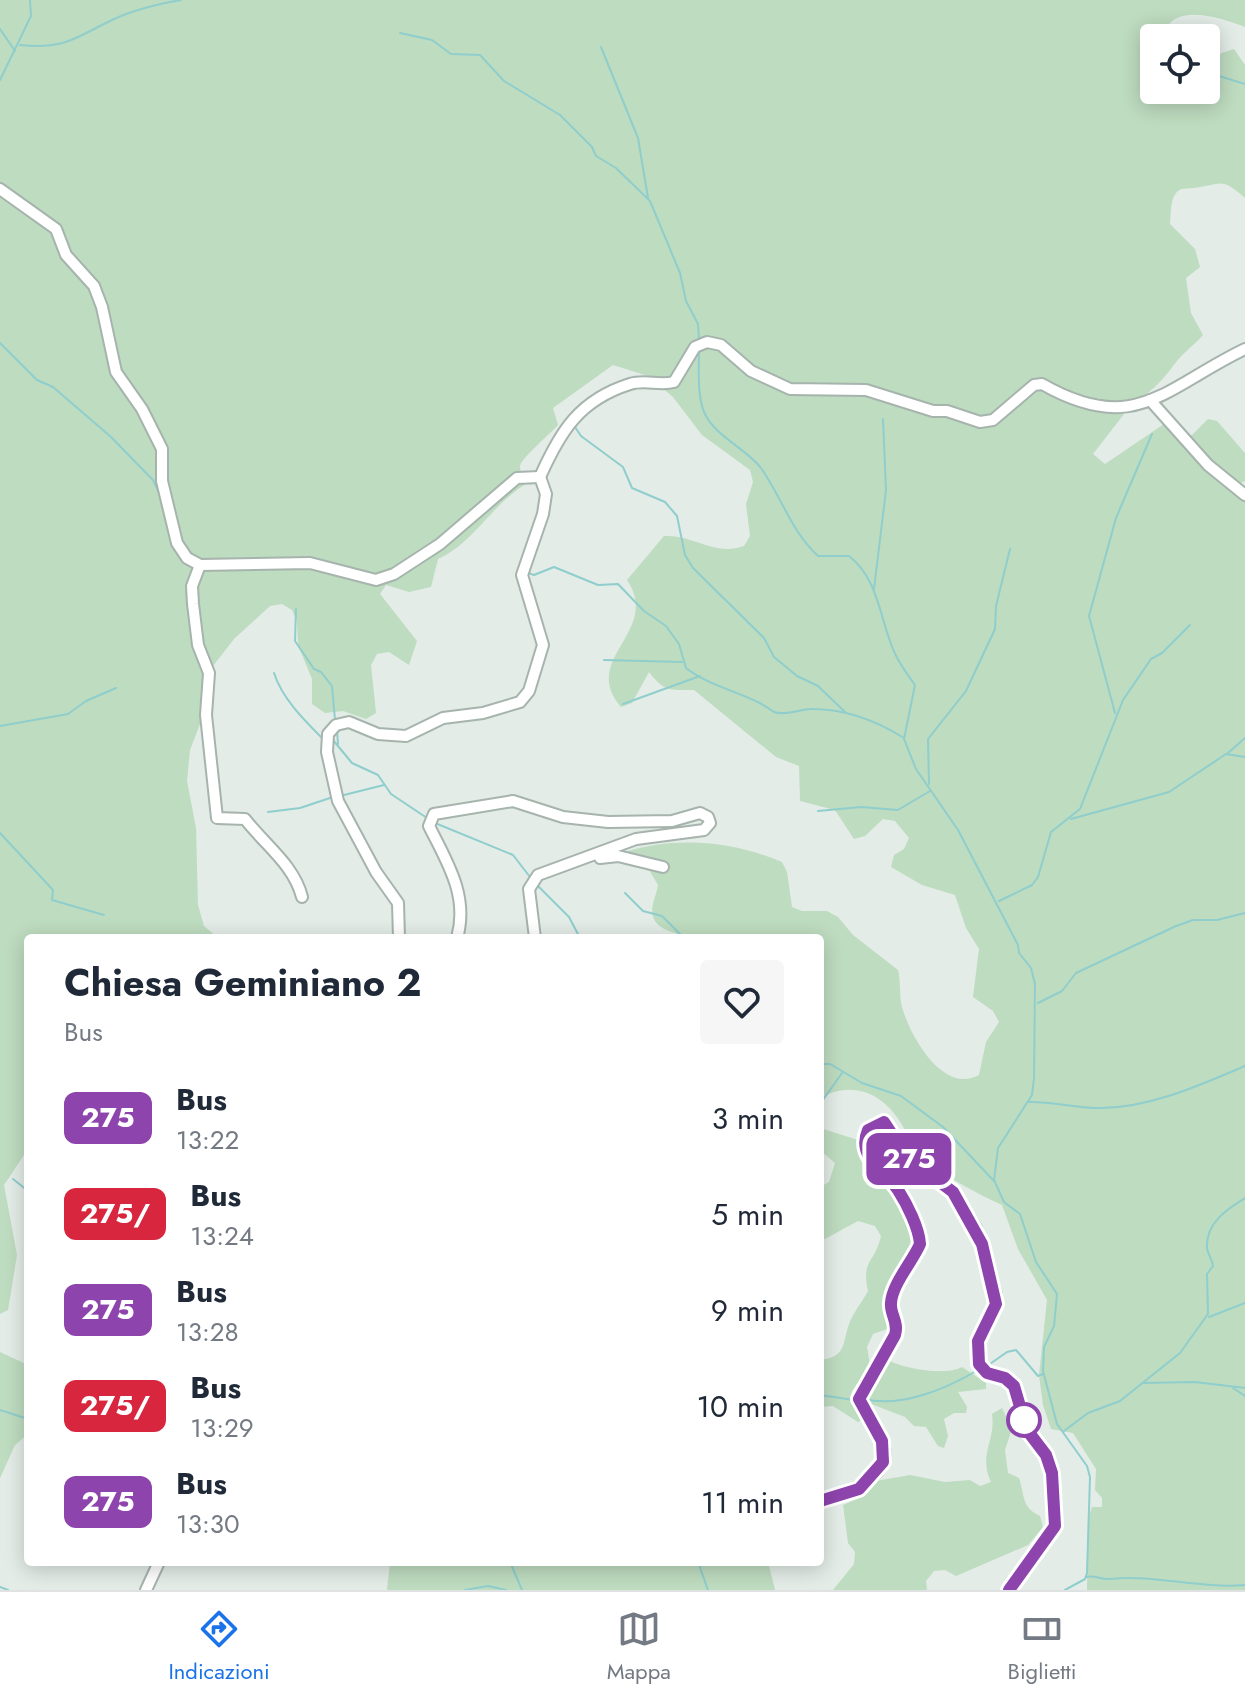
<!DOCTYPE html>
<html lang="it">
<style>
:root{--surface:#fff;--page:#f6f6f7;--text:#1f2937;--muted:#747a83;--line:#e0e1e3;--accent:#1a73e8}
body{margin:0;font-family:Jost,sans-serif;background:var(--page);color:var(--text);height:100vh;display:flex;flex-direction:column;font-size:30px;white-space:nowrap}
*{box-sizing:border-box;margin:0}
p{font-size:26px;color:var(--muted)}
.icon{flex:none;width:44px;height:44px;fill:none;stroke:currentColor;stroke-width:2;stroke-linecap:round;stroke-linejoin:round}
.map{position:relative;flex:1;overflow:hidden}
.sheet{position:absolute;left:24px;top:934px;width:800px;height:632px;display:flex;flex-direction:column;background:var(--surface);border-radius:8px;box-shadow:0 4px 20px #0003}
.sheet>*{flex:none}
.badge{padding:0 16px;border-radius:12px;font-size:28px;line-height:52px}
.fabs{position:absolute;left:1140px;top:24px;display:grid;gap:16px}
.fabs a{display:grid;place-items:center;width:80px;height:80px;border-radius:8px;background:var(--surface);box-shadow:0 4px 20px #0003;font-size:40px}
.map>.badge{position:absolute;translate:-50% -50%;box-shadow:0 0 0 4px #fff}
.round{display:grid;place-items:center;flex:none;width:84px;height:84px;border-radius:8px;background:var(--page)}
.headline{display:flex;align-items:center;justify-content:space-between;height:136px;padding:0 40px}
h1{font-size:38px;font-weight:700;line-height:60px}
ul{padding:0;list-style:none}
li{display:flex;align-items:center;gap:24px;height:96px;padding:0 40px}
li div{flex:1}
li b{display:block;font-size:30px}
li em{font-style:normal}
li .badge{min-width:88px;font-weight:700;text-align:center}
.menu{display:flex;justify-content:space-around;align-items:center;height:112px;border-top:2px solid var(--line);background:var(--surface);font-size:22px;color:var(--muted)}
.menu a{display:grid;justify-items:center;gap:4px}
.menu .active{color:var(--accent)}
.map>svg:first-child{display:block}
</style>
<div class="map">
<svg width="1245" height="1590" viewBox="0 0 1245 1590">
<rect width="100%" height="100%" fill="#e3ece7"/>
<!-- green -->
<g fill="#bedcc0">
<path d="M0 0H1245V27C1221 18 1170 0 1163 38H1154V90H1206V58L1234 49 1245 65V198C1220 176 1222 185 1194 188 1187 189 1181 187 1176 193 1170 200 1171 215 1170 224L1195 249 1200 267 1186 278 1191 313 1203 335C1195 344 1183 353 1176 362 1157 388 1134 414 1098 398L1088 410 1108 413 1121 410 1124 414 1093 454 1105 464 1167 422 1180 438 1192 435 1208 419 1217 421 1245 453V481L1238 484 1245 500V1590H1087L1088 1519 1092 1507H1102V1498L1095 1490 1096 1469 1073 1433 1051 1429 1043 1405 1039 1375 1047 1300 1018 1249 1002 1205C978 1194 942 1175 922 1157 912 1148 907 1131 899 1120 880 1091 850 1081 820 1098V938C788 938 671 948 655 921 648 909 656 898 658 885L648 868 630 862 625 852C676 836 733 841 782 862L787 872 792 907 802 911H827L838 917 853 935 898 970C901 982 899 995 902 1007 910 1036 943 1095 979 1075L986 1042 999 1022 993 1011 973 997 979 949 966 928 955 895 922 885 891 867 894 855 904 849 909 838 895 821 883 819 865 836 854 839 835 810 800 801 799 766 776 757 694 690C670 690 664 692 649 672L632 703 621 707C579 658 662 632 627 580L664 536C693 534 715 557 744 546L750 536 746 504 753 482 750 470 702 435 673 397 648 376 613 365 553 408 558 425C551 433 519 460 520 467 520 473 525 478 526 484 491 505 474 543 438 559L431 587 409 592 386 585 380 594 417 641 409 665 389 652 377 654 371 665 376 713 366 719 343 711 325 713 312 704V679L298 645 297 621 292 610 282 604 270 606 234 639 202 680 200 724 190 750 187 781 196 828 198 905 204 926 218 938H28V1149L4 1185 17 1255 8 1310 0 1314Z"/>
<path d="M820 1128 858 1140C870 1178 905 1201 915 1242L885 1303 890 1328 873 1334 867 1347 870 1365 852 1391 850 1401 863 1420 858 1422 833 1406 820 1407V1360C846 1357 842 1345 849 1324 853 1313 862 1302 868 1291 861 1260 875 1263 881 1236L875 1226 858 1221 823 1240 820 1235V1187L829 1182 835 1163 821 1151Z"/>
<path d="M0 1352 28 1365V1434L15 1445 0 1478Z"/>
<path d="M888 1360C904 1369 946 1376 962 1367L986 1383V1389L958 1392 967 1407 966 1413H954L944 1419 948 1436 944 1448 938 1446 926 1427 914 1426 905 1417 866 1402 867 1391Z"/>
<path d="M1002 1408 1012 1429 1005 1450 1008 1473 1019 1478C1025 1496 1021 1507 1040 1516L1043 1527 1028 1545 956 1576 945 1570 934 1571 926 1581 927 1590H833L854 1564 855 1552 848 1543 843 1505 859 1498 876 1481 910 1475 945 1482 970 1480 980 1486 991 1482C978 1454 996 1441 992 1414Z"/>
<path d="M390 1562H768L775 1590H387Z"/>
</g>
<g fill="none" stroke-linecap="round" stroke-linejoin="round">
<!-- stream -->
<g stroke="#8fcecc" stroke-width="2">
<path d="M0 29 15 51"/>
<path d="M400 33 432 40 451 54 480 55 504 81 560 115 592 147 596 156 616 168 650 201 680 273 686 301 698 324 699 340"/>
<path d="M20 45C72 51 82 31 126 14 143 8 163 3 181 0"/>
<path d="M601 47 638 138 648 198"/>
<path d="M1206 72 1245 84"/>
<path d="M0 80 31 16 30 0"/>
<path d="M0 343 37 380 53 387 111 437 153 480 160 495"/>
<path d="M699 350C699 369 697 394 704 412 715 437 746 448 761 468 782 498 791 531 818 556H849C876 577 879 611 890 641 894 655 906 673 915 685L904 739 916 769 958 830 1018 945 1019 953 1031 968 1035 984 1034 1078 1032 1095 998 1148 994 1180 1004 1202 1020 1214 1036 1262 1057 1294 1054 1326 1044 1347 1043 1371 1057 1424 1087 1466 1090 1477 1087 1573 1085 1579 1065 1590"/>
<path d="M575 427 581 436 623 467 632 488 665 502 677 516 685 555 693 568 764 638 774 657 797 676 818 686 845 712"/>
<path d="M528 573 534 575 554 567 598 585 618 584 644 611 666 626 679 644 686 668C713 689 747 692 774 712 786 716 799 709 812 709 845 709 877 721 904 738"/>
<path d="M874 589 886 490 883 419"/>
<path d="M296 609 295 641 314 669 321 672 332 686 335 720"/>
<path d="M604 660 682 662"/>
<path d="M274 673C282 698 303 719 323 739"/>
<path d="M623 704 700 676"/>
<path d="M1115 713 1089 616 1116 518 1152 434"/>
<path d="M0 726 68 714 86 701 116 688"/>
<path d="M337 730 338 744"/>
<path d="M333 740 352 763 378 775 391 794 427 818"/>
<path d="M1228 753 1245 738"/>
<path d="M929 784 928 739 966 691 995 629 996 606 1010 549"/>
<path d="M340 796 384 785"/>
<path d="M818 811 861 807 898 810 930 791"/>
<path d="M268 812 300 808 333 797"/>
<path d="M1071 819 1169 792 1226 754 1245 757"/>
<path d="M435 823 513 855 530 877"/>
<path d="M0 833 53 890 52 900 104 915"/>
<path d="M537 885 569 917 580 938"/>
<path d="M625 893 643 911 662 916 684 938"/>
<path d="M999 901 1032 885 1038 877 1051 832 1080 809 1123 700 1151 659 1162 653 1190 625"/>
<path d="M1038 1003 1062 991 1076 973 1176 926 1193 920H1217L1245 913"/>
<path d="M820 1064H830L862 1083 901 1096 943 1127 994 1181"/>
<path d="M1028 1102C1053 1101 1077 1109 1102 1108 1152 1107 1200 1085 1245 1066"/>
<path d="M820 1104 842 1073"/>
<path d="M13 1179 28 1191"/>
<path d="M1209 1317 1245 1303"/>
<path d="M987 1366 1007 1352 1016 1350 1038 1376 1043 1374"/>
<path d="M1143 1383 1195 1382 1245 1388"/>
<path d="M1233 1388 1245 1396"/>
<path d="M820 1395 854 1400"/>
<path d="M864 1399C901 1408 946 1389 978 1370"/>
<path d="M0 1410 28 1419"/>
<path d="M1064 1431 1088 1413 1120 1401 1180 1353 1208 1314 1207 1274 1213 1266C1212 1259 1207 1253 1207 1247 1206 1223 1227 1209 1245 1198"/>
<path d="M510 1562 522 1590"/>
<path d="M698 1562 708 1590"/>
<path d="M1086 1577C1096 1575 1101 1580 1110 1579 1155 1574 1199 1589 1245 1585"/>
<path d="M0 1587 8 1590"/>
<path d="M465 1590 488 1586 506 1590"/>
</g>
<!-- minor casing -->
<g stroke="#a6b4ad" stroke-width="14">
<g id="minor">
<path d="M0 189 56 229 66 255 94 286 102 307 116 372 142 409 162 449V481L177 543 187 558 200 565 310 563 376 580 394 574 440 544 517 478 540 477"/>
<path d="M1150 400 1208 465 1245 495"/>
<path d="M540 477C560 432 579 400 630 384 645 379 659 386 674 382L695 347 707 342 721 345 751 371 790 389 866 390 933 411H947L980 422 993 420 1034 385 1042 384C1135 437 1164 388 1245 349"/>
<path d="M200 565 192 586 193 604 198 645 209 673 206 715 217 818 245 819C265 845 294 865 302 897"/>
<path d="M600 858 618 856 663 867"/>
<path d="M399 938 398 903 376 872 338 801 327 752 328 734 336 725 349 722 378 734 406 736 443 718 483 713 520 702 529 691 543 645 522 575 543 514 546 494 540 477"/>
<path d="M457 938C469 896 447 862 429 826L434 814 513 801 563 817 608 822 672 821 700 813 708 817 710 823 704 830 636 839 538 875 529 889 535 938"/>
<path d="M820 1501C842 1496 895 1477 883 1444 878 1428 863 1416 859 1399L895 1335C899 1322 890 1315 891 1303 892 1284 913 1261 920 1244 919 1228 907 1204 898 1190 885 1170 856 1158 868 1130L884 1122 911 1161 949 1187 976 1228 996 1294 994 1310 978 1341 979 1364 987 1373 1005 1378 1014 1386 1027 1430 1046 1455 1052 1473 1055 1526 1009 1590"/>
<path d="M146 1590 159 1562"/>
</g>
</g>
<!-- minor -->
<use href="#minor" stroke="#fff" stroke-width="10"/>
</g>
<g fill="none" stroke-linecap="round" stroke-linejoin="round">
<!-- line casing -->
<g stroke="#fff" stroke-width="18">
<path id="line" d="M820 1501 859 1489 883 1462 882 1441 859 1399 895 1335C899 1322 890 1315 891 1303 892 1284 913 1261 920 1244 919 1228 907 1204 898 1190 885 1170 856 1158 868 1130L884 1122 907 1157 953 1192 982 1244 996 1304 978 1341 979 1364 987 1373 1005 1378 1014 1386 1027 1430 1046 1455 1052 1473 1055 1526 1009 1590"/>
</g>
<!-- line -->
<use href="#line" stroke="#8e44ad" stroke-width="12"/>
</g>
<!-- markers -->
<circle fill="#fff" stroke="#8e44ad" stroke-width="4" cx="1024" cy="1420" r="16"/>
</svg>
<div class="fabs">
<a><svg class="icon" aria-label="locate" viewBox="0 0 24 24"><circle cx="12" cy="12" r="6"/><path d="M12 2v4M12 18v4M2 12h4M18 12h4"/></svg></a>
</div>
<b class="badge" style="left:909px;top:1159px;background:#8e44ad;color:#fff">275</b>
<section class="sheet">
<div class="headline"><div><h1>Chiesa Geminiano 2</h1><p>Bus</p></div><a class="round"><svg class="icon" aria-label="heart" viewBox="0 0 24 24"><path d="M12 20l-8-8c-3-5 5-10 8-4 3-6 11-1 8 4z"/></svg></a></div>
<ul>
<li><span class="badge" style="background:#8e44ad;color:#fff">275</span><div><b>Bus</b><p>13:22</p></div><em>3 min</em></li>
<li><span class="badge" style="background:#d7263d;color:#fff">275/</span><div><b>Bus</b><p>13:24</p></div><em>5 min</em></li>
<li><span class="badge" style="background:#8e44ad;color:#fff">275</span><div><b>Bus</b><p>13:28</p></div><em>9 min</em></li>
<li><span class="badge" style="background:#d7263d;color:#fff">275/</span><div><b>Bus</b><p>13:29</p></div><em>10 min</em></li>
<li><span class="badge" style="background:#8e44ad;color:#fff">275</span><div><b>Bus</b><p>13:30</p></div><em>11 min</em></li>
</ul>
</section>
</div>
<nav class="menu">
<a class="active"><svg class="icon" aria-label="directions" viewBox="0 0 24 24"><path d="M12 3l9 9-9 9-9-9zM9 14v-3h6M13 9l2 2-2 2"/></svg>Indicazioni</a>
<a><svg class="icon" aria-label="map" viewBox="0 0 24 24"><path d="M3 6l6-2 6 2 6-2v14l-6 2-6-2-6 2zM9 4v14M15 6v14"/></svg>Mappa</a>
<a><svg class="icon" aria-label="tickets" viewBox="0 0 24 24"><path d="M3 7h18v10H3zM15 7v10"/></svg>Biglietti</a>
</nav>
